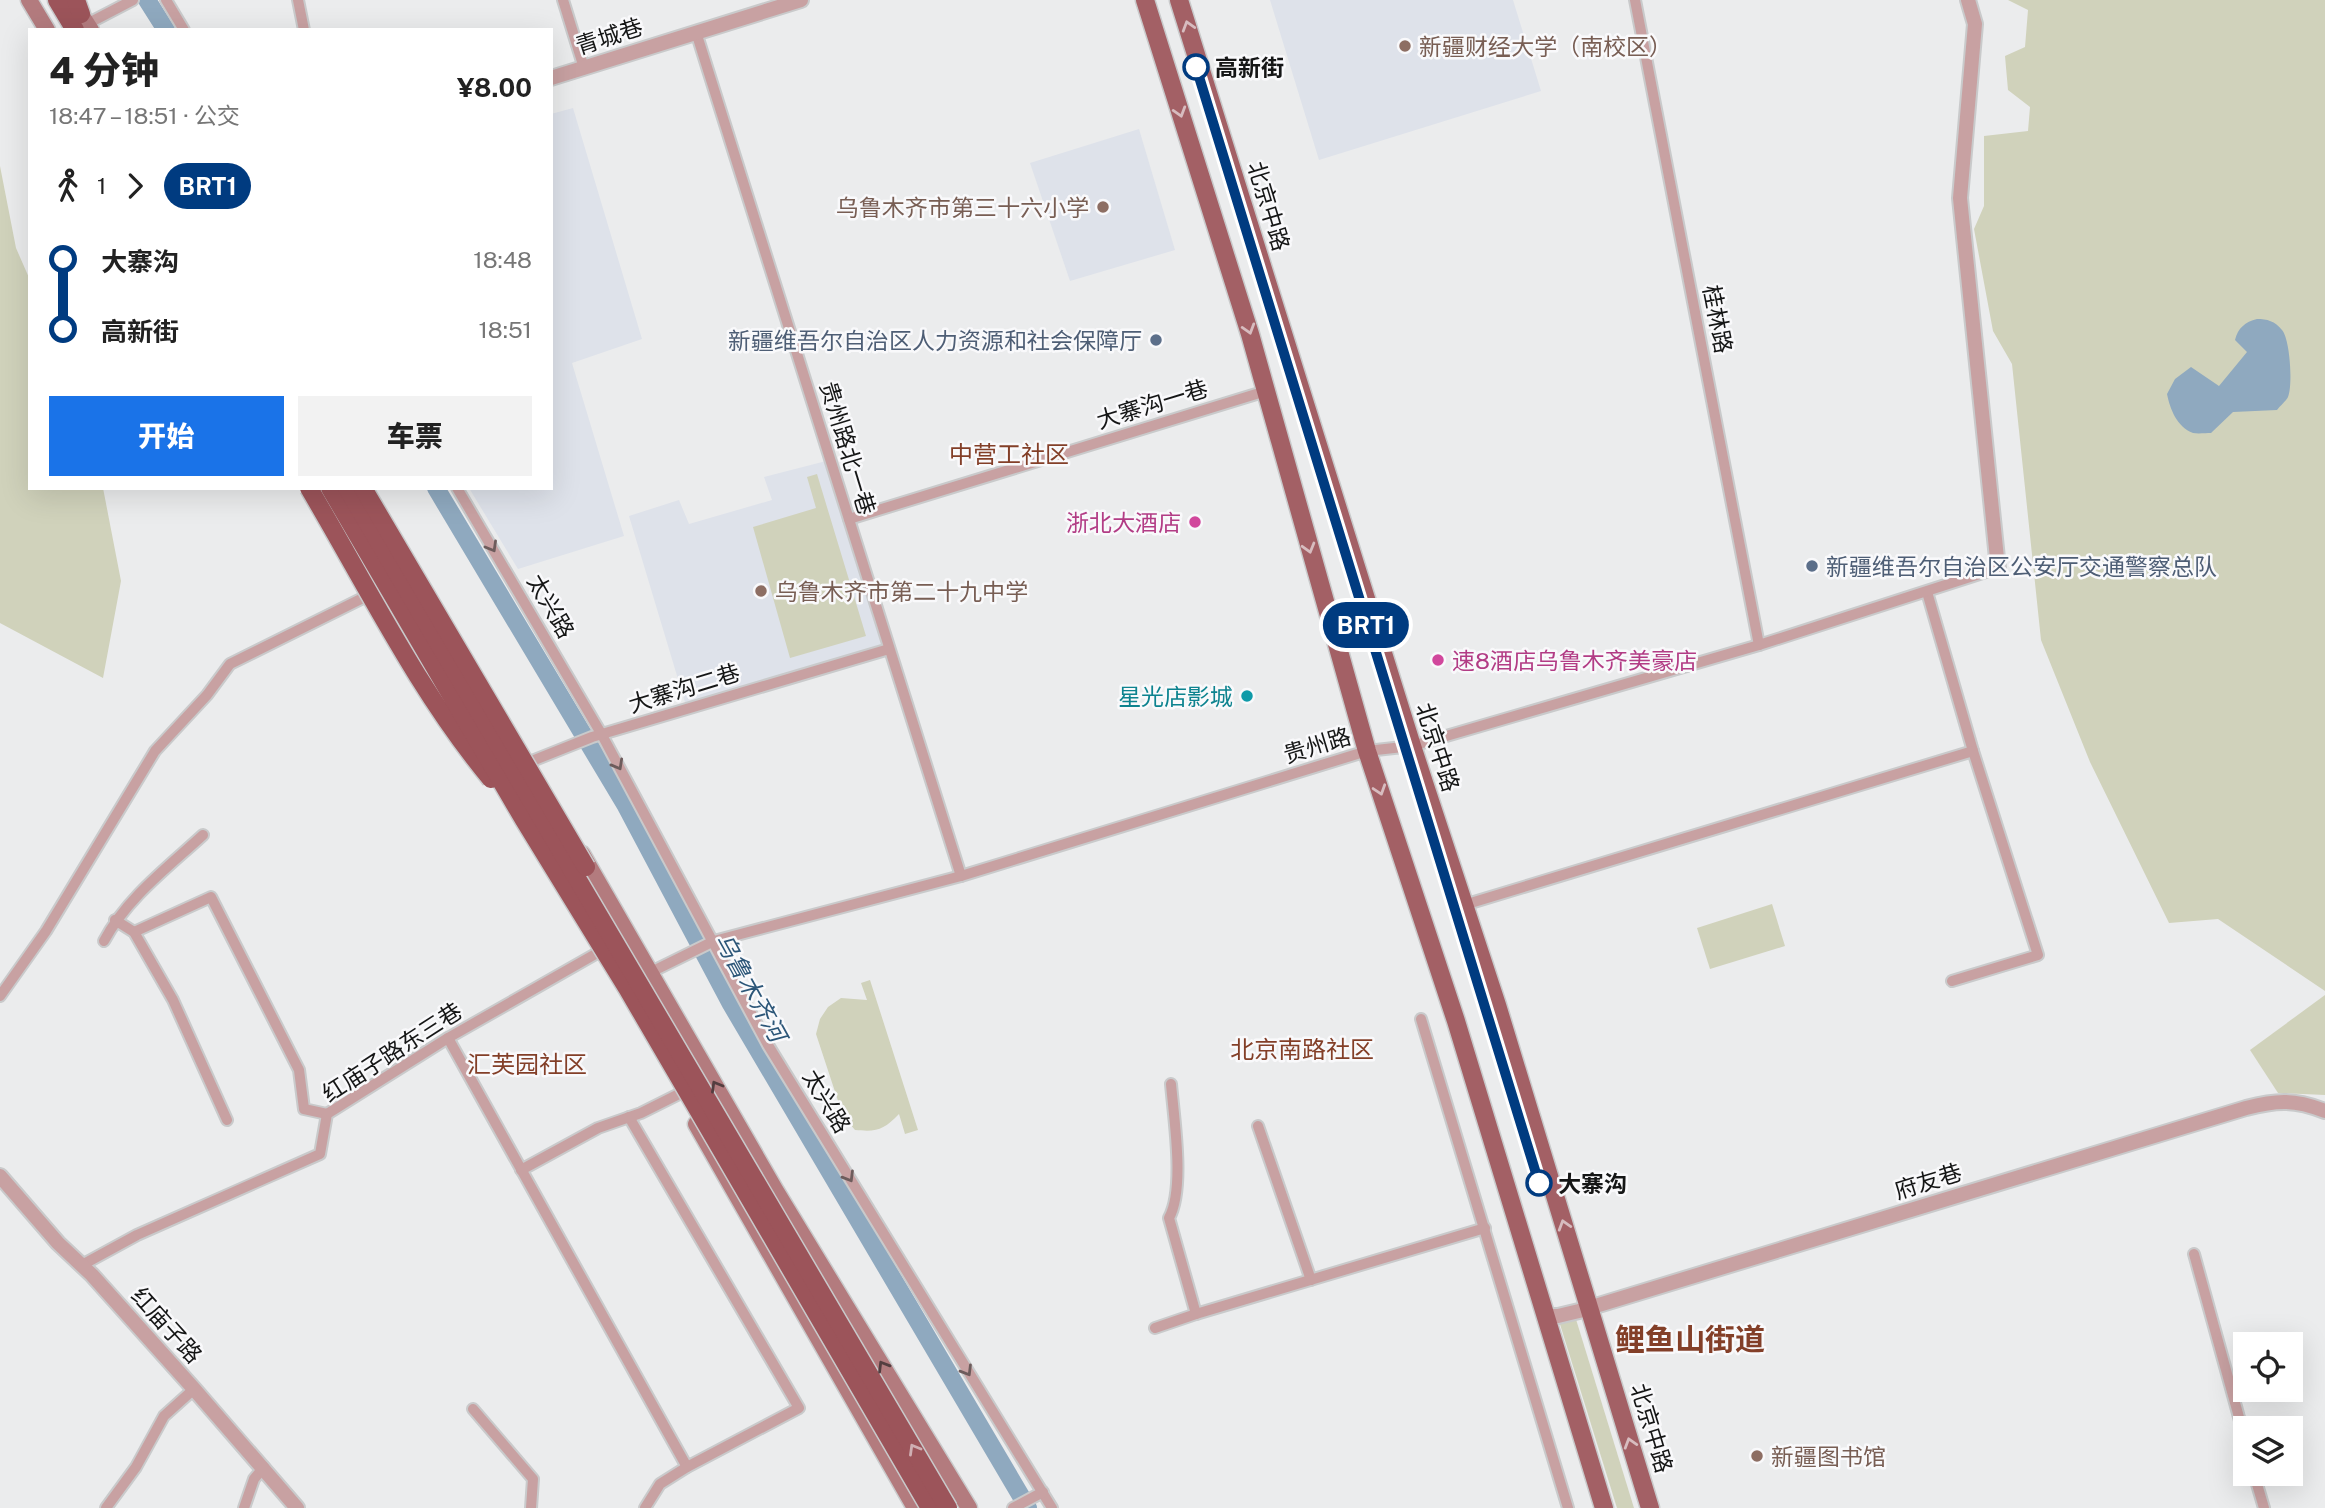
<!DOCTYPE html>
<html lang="zh">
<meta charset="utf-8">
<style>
:root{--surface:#fff;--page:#f2f2f2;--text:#222;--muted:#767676;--accent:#1a73e8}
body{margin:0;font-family:"Public Sans","Noto Sans SC",sans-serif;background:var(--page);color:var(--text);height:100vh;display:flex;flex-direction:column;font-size:26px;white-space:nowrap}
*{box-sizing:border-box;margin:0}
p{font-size:23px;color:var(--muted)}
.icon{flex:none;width:38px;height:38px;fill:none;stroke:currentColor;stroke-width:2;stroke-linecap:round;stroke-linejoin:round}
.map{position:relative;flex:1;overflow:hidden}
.details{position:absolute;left:28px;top:28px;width:525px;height:462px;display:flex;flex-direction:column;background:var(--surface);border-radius:0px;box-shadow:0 7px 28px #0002}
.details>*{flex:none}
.badge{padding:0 14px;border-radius:23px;font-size:24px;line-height:46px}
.controls{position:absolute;left:2233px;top:1332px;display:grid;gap:14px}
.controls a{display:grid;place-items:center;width:70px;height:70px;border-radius:0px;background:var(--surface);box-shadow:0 7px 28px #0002;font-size:35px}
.map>.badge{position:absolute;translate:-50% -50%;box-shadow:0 0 0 4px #fff}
.legs{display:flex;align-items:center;gap:10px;height:77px;padding:0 21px;font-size:23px}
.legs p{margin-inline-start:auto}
.summary{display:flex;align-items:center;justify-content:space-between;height:119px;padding:0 21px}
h1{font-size:38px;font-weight:800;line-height:52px}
.cta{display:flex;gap:14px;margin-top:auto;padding:14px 21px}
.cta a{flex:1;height:80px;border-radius:0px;background:var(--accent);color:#fff;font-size:28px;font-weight:800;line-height:80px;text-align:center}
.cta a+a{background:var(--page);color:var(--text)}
ul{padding:0 21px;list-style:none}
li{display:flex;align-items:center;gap:24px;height:70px;font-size:26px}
li i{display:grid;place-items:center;width:10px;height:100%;margin:0 9px;background:currentColor}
li i::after{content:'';width:18px;height:18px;margin:-9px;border:5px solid;border-radius:50%;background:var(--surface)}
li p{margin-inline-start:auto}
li:first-child i{background:linear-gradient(#0000 50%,currentColor 0)}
li:last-child i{background:linear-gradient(currentColor 50%,#0000 0)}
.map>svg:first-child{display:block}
</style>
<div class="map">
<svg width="2325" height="1508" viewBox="0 0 2325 1508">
<rect width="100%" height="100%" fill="#ebeced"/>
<!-- built -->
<g fill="#dee2ea">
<path d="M1270 0H1513L1541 91 1319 160Z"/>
<path d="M573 108 642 339 572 363 624 536 518 569 469 488H551V114Z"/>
<path d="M1139 129 1175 250 1070 281 1030 163Z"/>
<path d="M830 460 889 649 687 709 629 516 679 500 689 524 772 500 764 477Z"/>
</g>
<!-- green -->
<g fill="#d0d2bb">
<path d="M2008 0H2325V991L2218 919 2169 923 2090 762 2041 640 2012 364 1993 331 1974 229 1984 206V136L2028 131 2030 107 2008 90 2005 56 2025 47 2028 10Z"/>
<path d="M0 166 16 248 30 280V488H103L121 581 103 678 0 623Z"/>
<path d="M817 474 866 636 790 658 753 527 816 508 807 477Z"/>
<path d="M1772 904 1785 946 1710 969 1697 928Z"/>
<path d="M870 980 918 1130 905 1134 899 1114C883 1130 878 1132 855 1130L843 1116 816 1034 820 1019 828 1007 841 998 867 1000 861 983Z"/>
<path d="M2325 995V1095L2278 1093 2250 1050Z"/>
<path d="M1575 1316 1634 1508H1617L1559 1321Z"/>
</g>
<!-- water -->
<path fill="#8fa9bf" d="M2257 319C2267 319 2275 321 2282 330 2290 339 2293 385 2288 397 2286 401 2280 406 2277 410L2233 412 2211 433C2206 433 2198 434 2193 433 2177 427 2170 409 2167 394L2175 379 2191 367 2219 386 2247 352 2235 340C2238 328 2245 322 2257 319Z"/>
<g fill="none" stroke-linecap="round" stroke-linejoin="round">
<!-- river -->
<g stroke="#8fa9bf" stroke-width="18">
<path d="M147 0 166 30"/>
<path d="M436 488 626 806 731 1004 1028 1508"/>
</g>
<!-- minor casing -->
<g stroke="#c9cacb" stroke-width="14">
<g id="minor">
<path d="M166 0 184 30"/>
<path d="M298 0 304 30"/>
<path d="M563 0 584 68"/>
<path d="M1635 0 1759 645"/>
<path d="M87 24 133 0"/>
<path d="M696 32 961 876"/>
<path d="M457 488 602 735 768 1045 1052 1508"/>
<path d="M849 519 1266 391"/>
<path d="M1927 592 1973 751 2038 955 1952 981"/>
<path d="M522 765 592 737 889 649"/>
<path d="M1464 905 1973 751"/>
<path d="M115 920 134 932 173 1000 227 1120"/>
<path d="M134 932 211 897 299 1070 304 1109 327 1114"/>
<path d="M104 941C127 898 167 868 203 835"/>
<path d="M645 975 714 941 961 876 1367 751 1412 746 1759 645 1998 568"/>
<path d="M0 996 46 931 155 751 207 695 230 664 375 592"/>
<path d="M1421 1019 1568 1508"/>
<path d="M448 1038 687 1467"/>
<path d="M1171 1084C1174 1119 1185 1189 1169 1218L1196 1314"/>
<path d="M629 1117 799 1408 687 1467 660 1484 645 1508"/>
<path d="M1258 1126 1311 1280"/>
<path d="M521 1170 598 1128 641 1113 679 1094"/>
<path d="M2194 1254 2245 1439"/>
<path d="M82 1265 137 1235 320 1154 327 1114 448 1038 606 948"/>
<path d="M1155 1328 1196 1314 1485 1228"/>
<path d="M473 1409 533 1479 531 1508"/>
<path d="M2254 1474 2264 1508"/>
<path d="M106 1508 136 1467 164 1416 194 1389"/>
<path d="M244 1508 254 1479 264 1467"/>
<path d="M1013 1508 1043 1492"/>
</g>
</g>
<!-- tertiary casing -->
<g stroke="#c9cacb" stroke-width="18">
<g id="tertiary">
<path d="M1968 0 1975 24 1960 198 1998 568"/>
<path d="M551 78 801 0"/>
<path d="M0 1176 58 1243 92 1275 194 1389 297 1508"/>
<path d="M1546 1316H1558L1579 1311 2246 1108C2277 1100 2294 1099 2325 1111"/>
</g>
</g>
<!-- secondary casing -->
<g stroke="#c9cacb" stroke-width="19">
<g id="secondary">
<path d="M29 0 47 30"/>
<path d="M75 5 91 30"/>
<path d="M380 595 452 713"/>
<path d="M582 854 776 1191 969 1508"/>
<path d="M696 1124 915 1508"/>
</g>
</g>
<!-- primary casing -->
<g stroke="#c9cacb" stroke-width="21">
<g id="primary">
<path d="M1145 0 1250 334 1367 751 1456 1021 1604 1508"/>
<path d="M1179 0 1412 746 1497 1005 1650 1508"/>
</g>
</g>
<!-- trunk casing -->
<g stroke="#c9cacb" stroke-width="21">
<g id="trunk">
<path d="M57 0 75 30"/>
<path d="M76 0 81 14"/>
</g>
</g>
<!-- minor -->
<use href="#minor" stroke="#c8a1a2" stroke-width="10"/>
<!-- tertiary -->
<use href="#tertiary" stroke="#c8a1a2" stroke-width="14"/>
<!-- secondary -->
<use href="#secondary" stroke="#b37b7e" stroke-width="16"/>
<!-- primary -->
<use href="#primary" stroke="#a36065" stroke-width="18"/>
<!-- trunk -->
<use href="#trunk" stroke="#9c545a" stroke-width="18"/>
<!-- trunk-bridge casing -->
<g stroke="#c9cacb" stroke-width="21" stroke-linecap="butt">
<g id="trunk-bridge">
<path d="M309 488C367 586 418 691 491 779"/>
<path d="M330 488 524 820 627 988 930 1508"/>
<path d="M347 488 948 1508"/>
<path d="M363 488 586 867"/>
</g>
</g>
<!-- trunk-bridge -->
<use href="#trunk-bridge" stroke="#9c545a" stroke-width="18"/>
</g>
<!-- one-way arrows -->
<defs><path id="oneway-chevron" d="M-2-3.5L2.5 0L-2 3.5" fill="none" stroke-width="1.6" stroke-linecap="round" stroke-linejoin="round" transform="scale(1.75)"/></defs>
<g stroke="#d7bcbf">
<use href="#oneway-chevron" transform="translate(1188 26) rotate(-107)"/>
<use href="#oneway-chevron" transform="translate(1180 112) rotate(73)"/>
<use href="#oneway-chevron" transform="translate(1249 329) rotate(73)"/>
<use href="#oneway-chevron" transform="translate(1309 548) rotate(74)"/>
<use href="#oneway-chevron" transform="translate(1380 790) rotate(72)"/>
<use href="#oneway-chevron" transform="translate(1564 1225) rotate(-107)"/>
<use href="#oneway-chevron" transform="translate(1630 1443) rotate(-107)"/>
</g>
<g stroke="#6e5c5c">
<use href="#oneway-chevron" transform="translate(492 547) rotate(60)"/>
<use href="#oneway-chevron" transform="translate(618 765) rotate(61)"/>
<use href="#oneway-chevron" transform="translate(849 1177) rotate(59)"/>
<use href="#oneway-chevron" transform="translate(967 1371) rotate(59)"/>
</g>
<g stroke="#543e40">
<use href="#oneway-chevron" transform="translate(716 1086) rotate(-120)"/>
<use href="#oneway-chevron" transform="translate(883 1366) rotate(-121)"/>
</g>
<use stroke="#cfafb3" href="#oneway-chevron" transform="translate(914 1449) rotate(-120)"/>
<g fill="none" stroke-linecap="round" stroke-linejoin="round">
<!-- line-1 casing -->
<g stroke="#fff" stroke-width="16">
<path id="line-1" d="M1196 67 1539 1183"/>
</g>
<!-- line-1 -->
<use href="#line-1" stroke="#003b80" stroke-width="10"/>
</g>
<!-- markers -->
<g fill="#8d6e63" stroke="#f9f9fb" stroke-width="2.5">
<circle cx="1405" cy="46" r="7"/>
<circle cx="1103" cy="207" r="7"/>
<circle cx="761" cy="591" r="7"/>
<circle cx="1757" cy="1456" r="7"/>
</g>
<g fill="#fff" stroke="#003b80" stroke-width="3.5">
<circle cx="1196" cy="67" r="12"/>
<circle cx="1539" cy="1183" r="12"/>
</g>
<g fill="#5c6f8a" stroke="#f9f9fb" stroke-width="2.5">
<circle cx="1156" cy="340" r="7"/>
<circle cx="1812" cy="566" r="7"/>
</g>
<g fill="#d1479c" stroke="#f9f9fb" stroke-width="2.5">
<circle cx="1195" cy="522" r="7"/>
<circle cx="1438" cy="660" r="7"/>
</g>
<circle fill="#0f9aa8" stroke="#f9f9fb" stroke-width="2.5" cx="1247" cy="696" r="7"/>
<g text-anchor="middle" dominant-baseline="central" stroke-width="5" stroke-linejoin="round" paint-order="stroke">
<!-- street labels -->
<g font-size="23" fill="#151616" stroke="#f9f9fb">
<text transform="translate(609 36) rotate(-18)">青城巷</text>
<text transform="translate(1269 206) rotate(73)">北京中路</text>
<text transform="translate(1718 319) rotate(79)">桂林路</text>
<text transform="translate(1152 404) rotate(-17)">大寨沟一巷</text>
<text transform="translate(848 448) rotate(73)">贵州路北一巷</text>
<text transform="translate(551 606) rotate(60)">太兴路</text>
<text transform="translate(684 688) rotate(-17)">大寨沟二巷</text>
<text transform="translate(1317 745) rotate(-17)">贵州路</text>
<text transform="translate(1438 747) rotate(72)">北京中路</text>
<text transform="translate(392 1052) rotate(-33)">红庙子路东三巷</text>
<text transform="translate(827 1101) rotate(59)">太兴路</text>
<text transform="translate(1928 1181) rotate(-17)">府友巷</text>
<text transform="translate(167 1325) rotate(48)">红庙子路</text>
<text transform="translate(1652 1428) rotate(73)">北京中路</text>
</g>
<!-- education labels -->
<g font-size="23" fill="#785e54" stroke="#f9f9fb" text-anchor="start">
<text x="1419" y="46">新疆财经大学（南校区）</text>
<text x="1089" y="207" text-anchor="end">乌鲁木齐市第三十六小学</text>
<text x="775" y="591">乌鲁木齐市第二十九中学</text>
<text x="1771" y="1456">新疆图书馆</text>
</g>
<!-- stop labels -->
<g font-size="23" font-weight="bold" fill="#151616" stroke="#f9f9fb" text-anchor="start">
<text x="1215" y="67">高新街</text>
<text x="1558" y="1183">大寨沟</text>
</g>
<!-- service labels -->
<g font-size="23" fill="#4e5e75" stroke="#f9f9fb" text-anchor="end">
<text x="1142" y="340">新疆维吾尔自治区人力资源和社会保障厅</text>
<text x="1826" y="566" text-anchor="start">新疆维吾尔自治区公安厅交通警察总队</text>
</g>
<!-- hotel labels -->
<g font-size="23" fill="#b23c85" stroke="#f9f9fb" text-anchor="end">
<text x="1181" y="522">浙北大酒店</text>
<text x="1452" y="660" text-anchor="start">速8酒店乌鲁木齐美豪店</text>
</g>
<!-- culture labels -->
<g font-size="23" fill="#0d838f" stroke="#f9f9fb" text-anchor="end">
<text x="1233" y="696">星光店影城</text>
</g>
<!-- neighbourhood labels -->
<g font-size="24" fill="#833f28" stroke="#f9f9fb">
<text x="1009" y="454">中营工社区</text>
<text x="1302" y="1049">北京南路社区</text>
<text x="527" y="1064">汇芙园社区</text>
</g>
<!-- water labels -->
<g font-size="24" font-style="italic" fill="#2c5678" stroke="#f9f9fb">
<text transform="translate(751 987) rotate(61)">乌鲁木齐河</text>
</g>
<!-- district labels -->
<g font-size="30" font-weight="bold" fill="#833f28" stroke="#f9f9fb">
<text x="1690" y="1339">鲤鱼山街道</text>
</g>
</g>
</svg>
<div class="controls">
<a><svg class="icon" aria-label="locate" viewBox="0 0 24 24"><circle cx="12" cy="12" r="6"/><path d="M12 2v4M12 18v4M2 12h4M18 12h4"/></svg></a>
<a><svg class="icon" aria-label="layers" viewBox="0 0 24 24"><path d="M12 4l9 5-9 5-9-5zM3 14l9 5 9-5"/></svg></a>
</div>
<b class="badge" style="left:1366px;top:625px;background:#003b80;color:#fff">BRT1</b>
<section class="details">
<div class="summary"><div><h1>4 分钟</h1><p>18:47 – 18:51 · 公交</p></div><b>¥8.00</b></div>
<div class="legs"><svg class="icon" aria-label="walk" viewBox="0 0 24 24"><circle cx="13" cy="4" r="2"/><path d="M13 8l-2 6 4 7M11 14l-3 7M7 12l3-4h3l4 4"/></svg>1<svg class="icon" aria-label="forward" viewBox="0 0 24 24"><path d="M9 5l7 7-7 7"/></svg><b class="badge" style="background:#003b80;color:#fff">BRT1</b></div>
<ul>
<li><i style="color:#003b80"></i><b>大寨沟</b><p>18:48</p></li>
<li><i style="color:#003b80"></i><b>高新街</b><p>18:51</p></li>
</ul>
<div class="cta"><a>开始</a><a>车票</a></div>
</section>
</div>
